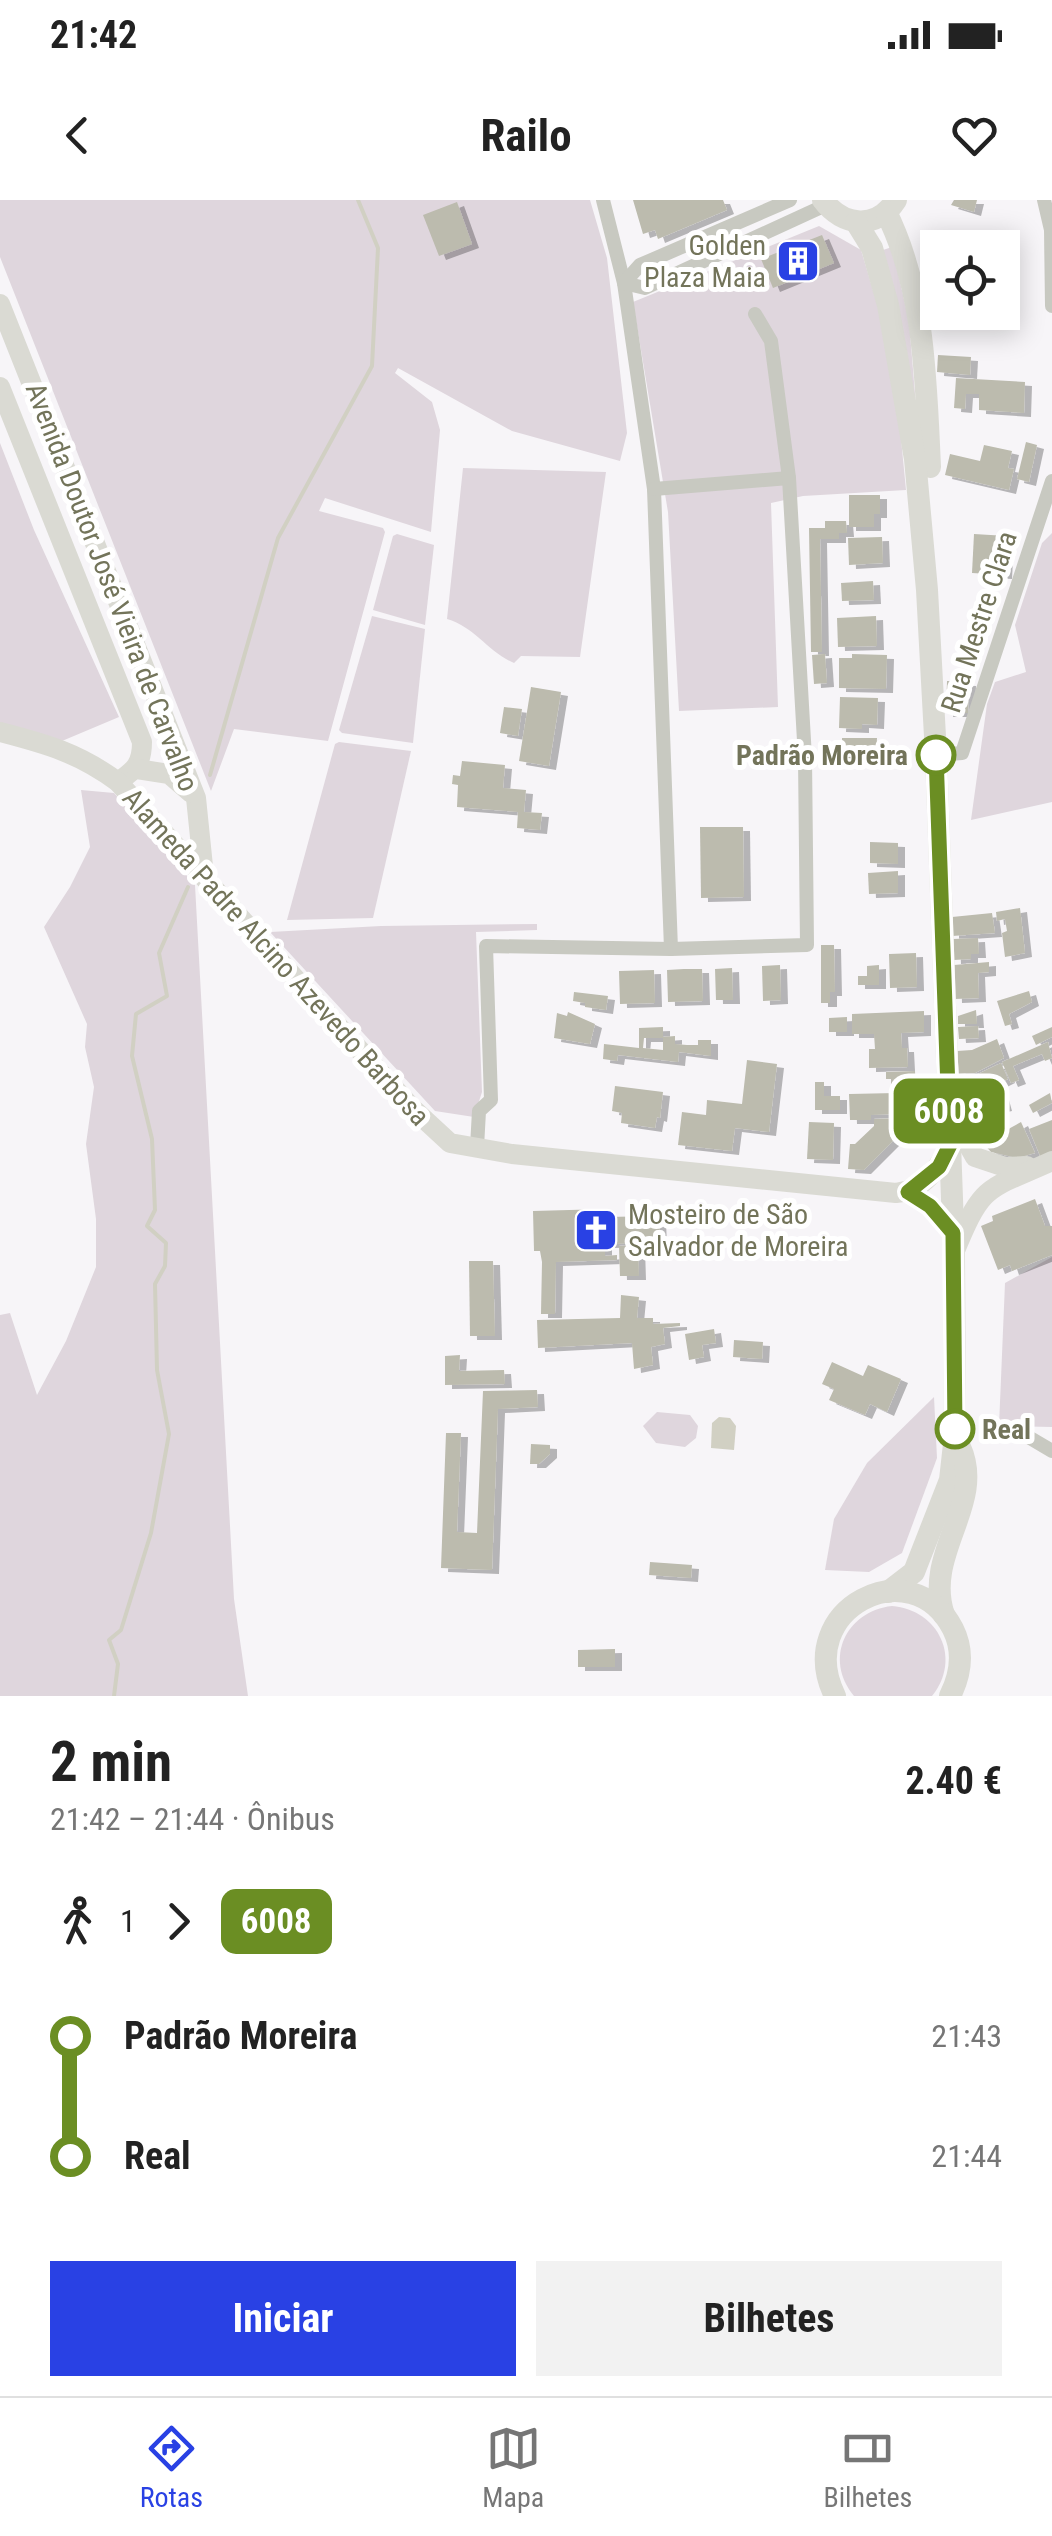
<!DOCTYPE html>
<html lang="pt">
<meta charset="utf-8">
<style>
:root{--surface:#fff;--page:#f2f2f2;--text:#222;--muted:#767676;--line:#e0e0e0;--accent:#2941e4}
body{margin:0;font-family:"Roboto Condensed",sans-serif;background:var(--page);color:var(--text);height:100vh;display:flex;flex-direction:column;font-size:38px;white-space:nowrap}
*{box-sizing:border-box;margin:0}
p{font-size:32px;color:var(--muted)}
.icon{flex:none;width:55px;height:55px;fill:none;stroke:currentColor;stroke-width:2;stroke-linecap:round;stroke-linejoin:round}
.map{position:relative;height:1496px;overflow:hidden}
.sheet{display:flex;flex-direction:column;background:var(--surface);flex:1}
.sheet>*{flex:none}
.badge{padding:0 20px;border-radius:15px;font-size:35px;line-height:65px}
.controls{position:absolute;left:920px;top:30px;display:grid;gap:20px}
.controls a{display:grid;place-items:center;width:100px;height:100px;border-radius:0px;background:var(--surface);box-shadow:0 5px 25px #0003;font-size:50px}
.map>.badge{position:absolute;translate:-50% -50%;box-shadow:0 0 0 5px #fff}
.legs{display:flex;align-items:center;gap:15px;height:110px;padding:0 50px;font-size:32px}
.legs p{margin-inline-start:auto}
.overview{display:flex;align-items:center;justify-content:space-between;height:170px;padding:0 50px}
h1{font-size:55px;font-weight:700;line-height:75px}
.cta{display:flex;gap:20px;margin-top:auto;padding:20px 50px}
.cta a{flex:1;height:115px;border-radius:0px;background:var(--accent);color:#fff;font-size:40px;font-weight:700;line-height:115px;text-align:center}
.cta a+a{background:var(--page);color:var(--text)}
ul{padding:0 50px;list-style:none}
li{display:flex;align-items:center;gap:35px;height:120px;font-size:38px}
li i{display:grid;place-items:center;width:15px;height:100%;margin:0 12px;background:currentColor}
li i::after{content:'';width:25px;height:25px;margin:-12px;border:8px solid;border-radius:50%;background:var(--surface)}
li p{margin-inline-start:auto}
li:first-child i{background:linear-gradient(#0000 50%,currentColor 0)}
li:last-child i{background:linear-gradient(currentColor 50%,#0000 0)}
.status{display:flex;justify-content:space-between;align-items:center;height:70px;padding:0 50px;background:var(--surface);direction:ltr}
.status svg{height:28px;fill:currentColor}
header{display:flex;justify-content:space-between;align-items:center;height:130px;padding:0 50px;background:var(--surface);font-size:45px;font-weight:700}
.tabs{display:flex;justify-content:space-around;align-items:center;height:140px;border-top:2px solid var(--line);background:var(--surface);font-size:28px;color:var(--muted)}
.tabs a{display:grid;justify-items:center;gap:5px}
.tabs .active{color:var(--accent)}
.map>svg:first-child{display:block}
</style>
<div class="status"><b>21:42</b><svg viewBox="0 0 49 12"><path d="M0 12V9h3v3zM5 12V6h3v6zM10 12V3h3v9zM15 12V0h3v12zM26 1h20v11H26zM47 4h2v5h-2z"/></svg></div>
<header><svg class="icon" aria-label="back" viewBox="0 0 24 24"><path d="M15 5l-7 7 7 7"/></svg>Railo<svg class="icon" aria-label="heart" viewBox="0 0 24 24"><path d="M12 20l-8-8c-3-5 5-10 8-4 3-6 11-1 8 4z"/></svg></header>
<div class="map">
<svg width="1052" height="1496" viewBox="0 0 1052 1496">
<defs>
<filter id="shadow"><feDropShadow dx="7" dy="4" stdDeviation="0" flood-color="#0004"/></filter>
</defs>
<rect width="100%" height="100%" fill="#f7f5f8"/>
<!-- green -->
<g fill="#dfd6dd">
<path d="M0 0H590L607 58 627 233 620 261 512 231 398 168 395 173 432 202 440 230 431 332 325 298 319 311 383 328 385 332 328 541 234 529 211 591 0 57Z"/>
<path d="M819 26 861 50 893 157 906 290 803 296 771 303 778 507 679 511 668 312 633 102Z"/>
<path d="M892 47 909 121 918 231 880 51Z"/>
<path d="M0 243 34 330 119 517 62 541 0 524Z"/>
<path d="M463 268 606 272 580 457 521 456 514 463C488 452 475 427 447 419Z"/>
<path d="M1052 333V602L971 620 987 504 995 482 1026 472 1015 425 1042 343Z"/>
<path d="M397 334 434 345 425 425 373 410 393 336Z"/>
<path d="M372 416 425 429 413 543 342 533 339 530Z"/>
<path d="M339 542 411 551 373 718 287 720 335 544Z"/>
<path d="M81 590 114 593 195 685 234 1399 248 1496H0V1115L10 1113 37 1195 66 1141 96 1067V1019L86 944 94 887 85 847 87 824 44 727 70 687 90 647Z"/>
<path d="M537 724V730L476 732 482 892 474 917 435 911 270 732 381 726Z"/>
<path d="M1052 1057V1227L999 1226 1005 1083Z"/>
<path d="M934 1197 937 1258 902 1353 869 1372 825 1370 834 1319 867 1263Z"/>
<path d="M657 1212 690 1215 698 1226 696 1238 685 1247 656 1243 643 1226Z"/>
<path d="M892 1406C939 1410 962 1459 932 1496H854C823 1459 846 1411 892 1406Z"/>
</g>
<!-- water -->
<path fill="#d1d0c3" d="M719 1217 730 1218 736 1226 734 1250 711 1248 712 1223Z"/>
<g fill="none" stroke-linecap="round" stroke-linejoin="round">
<!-- stream -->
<g stroke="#d1d0c3" stroke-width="4">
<path d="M210 575 278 338 372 166 378 48 358 0"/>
<path d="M114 1496 118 1464 109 1440 121 1430 151 1333 169 1234 157 1170 155 1084 165 1066 166 1043 147 1026 155 1010 152 939 132 856 136 814 167 796 159 753 188 687"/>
</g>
</g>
<!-- building -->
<g fill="#bcbbae" filter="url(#shadow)">
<path d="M633 0H723L727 10 658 39 655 30 643 34Z"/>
<path d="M954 0H977L974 12 951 5Z"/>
<path d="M457 2 472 44 439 56 423 15Z"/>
<path d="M822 35 834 63 773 88 761 59Z"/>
<path d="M1002 46 1013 47 1010 91H1002Z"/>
<path d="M938 155 971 157 970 175 937 172Z"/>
<path d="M956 178 1025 182 1024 213 979 210V194H966L965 209 954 208Z"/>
<path d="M1026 242 1037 245 1029 282 1017 279Z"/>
<path d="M984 245 1012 251 1008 268 1014 269 1009 290 945 275 950 254 980 261Z"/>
<path d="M849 295H880V314H874V327H849Z"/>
<path d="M825 321H846L847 333H839V339H820L822 452H811L809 328H825Z"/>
<path d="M974 334 1007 336 1005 375 972 373Z"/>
<path d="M882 337 883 363 849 365 848 338Z"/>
<path d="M873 381 874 400 842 401 841 383Z"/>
<path d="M876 416 877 446 838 447 837 418Z"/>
<path d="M825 454 827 483 814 484 812 455Z"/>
<path d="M852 454 887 455 886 489 839 488V458H852Z"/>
<path d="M947 481 969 482 968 513H946Z"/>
<path d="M531 487 561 492 549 566 519 561Z"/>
<path d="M840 497 878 498 877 525 862 524V529L839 528Z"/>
<path d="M504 507 522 509 518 536 500 533Z"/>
<path d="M842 538H877L876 559H842Z"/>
<path d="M462 561 505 565 503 588 526 590 524 612 542 613 540 630 517 628 518 612 457 607 458 585 452 584 453 575 460 576Z"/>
<path d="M700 627H743L744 697 701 698Z"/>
<path d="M870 642 898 643V664L870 663Z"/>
<path d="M898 671V693L869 694 868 673Z"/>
<path d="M1020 708 1025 753 1005 757 1002 733 1007 731 1005 719 997 721 996 712Z"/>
<path d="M992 713 995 733 952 736V717Z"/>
<path d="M978 738 979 754H971V759L954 760 953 739Z"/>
<path d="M821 745H834L835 792H830V803H821Z"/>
<path d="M916 753 917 787 890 788 889 754Z"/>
<path d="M989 762V772L978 773 979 798 955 799 954 765Z"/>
<path d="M780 765 781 800 763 801 762 766Z"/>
<path d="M879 765V785H858V776H867V766Z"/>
<path d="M732 768 733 800H716L715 769Z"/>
<path d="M684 769H702L703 801 668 802 667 770Z"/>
<path d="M654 770 655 803 620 804 619 771Z"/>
<path d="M1029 791 1032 802 1009 814 1012 824 1005 826 997 801Z"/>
<path d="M574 792 608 796 606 810 585 807V803L573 801Z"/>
<path d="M976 810 977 824H958V816Z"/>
<path d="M924 811V832L901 833 902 848H907L908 867 869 868V849H875L874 834H852V814Z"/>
<path d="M568 812 595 824 590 844 554 838 557 813 567 816Z"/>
<path d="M847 817V832H829V818Z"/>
<path d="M978 826 979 838 959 839 958 827Z"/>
<path d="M663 827V838H644L643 848 663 850V837L675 836V844L687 845H698V840H711V856L679 852 678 862 618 855 617 861 603 859 604 844 639 848V828Z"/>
<path d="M1052 827V837L1036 845 1032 836Z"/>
<path d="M997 839 1004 858 975 873 959 874 957 851 972 850Z"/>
<path d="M1048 842 1052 858 1045 861 1042 854 1013 866 1019 880 1011 883 1002 862Z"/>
<path d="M747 860 777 864 769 932 735 928 732 951 678 945 682 912 706 915 707 900 742 904Z"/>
<path d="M1001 863 1008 879 1000 883 1001 890 962 900 961 882Z"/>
<path d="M915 871 916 890H891V879H886V872Z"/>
<path d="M815 882H824V896H840V910H815Z"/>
<path d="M615 886 663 892 660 918 657 917 655 928 621 923 622 913 612 911Z"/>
<path d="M896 893V914L871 915V920H850L849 894Z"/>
<path d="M1050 893 1052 903 1033 913 1029 905Z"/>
<path d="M1002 896 1005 907 966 916 964 905Z"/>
<path d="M901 918 902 932 864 970 848 969 850 944H855L874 926V919Z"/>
<path d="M1052 920V953L1041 958 1029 929Z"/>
<path d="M809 922 834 923 833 960 807 959Z"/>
<path d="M1021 922 1035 953 1017 958 991 952 983 943Z"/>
<path d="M1035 999 1045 1026H1052V1055L1012 1071 1010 1065 998 1070 981 1026 993 1021 992 1016Z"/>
<path d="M606 1009V1017L659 1016 660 1043 605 1044V1056L617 1055V1060L556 1062 555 1114H541L542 1062 540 1051H534L533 1011Z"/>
<path d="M638 1045 639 1076H620L619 1046Z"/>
<path d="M469 1061H493L495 1136H470Z"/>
<path d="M621 1095 639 1097 637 1118H653V1124L680 1123V1126L663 1128 665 1144 651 1147 653 1165 634 1169 632 1143 538 1148 537 1120 620 1118Z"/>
<path d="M714 1129 716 1143 702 1145 704 1157 689 1160 685 1134Z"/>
<path d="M734 1140 763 1142 762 1159 733 1157Z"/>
<path d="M460 1155 459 1171 504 1170 505 1184 445 1185V1156Z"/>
<path d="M832 1162 863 1176 868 1165 901 1179 887 1212 870 1204 865 1215 829 1200 834 1189 822 1184Z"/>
<path d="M537 1190 538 1207 498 1209 492 1370 441 1368 446 1233H461L457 1332 477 1333 483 1191Z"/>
<path d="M531 1244 550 1245V1254L539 1264H530Z"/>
<path d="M650 1362 692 1365 691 1378 649 1375Z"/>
<path d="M615 1449V1467H578V1450Z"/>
</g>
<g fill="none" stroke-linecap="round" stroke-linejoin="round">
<!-- street -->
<g stroke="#c8c9c1" stroke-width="14">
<path d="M603 0 624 83 654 289 671 749"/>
<path d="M790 0 640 65 624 83 645 88 826 5"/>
<path d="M1044 0 1051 30 1052 106"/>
<path d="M654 289 789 278"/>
<path d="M936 555 962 553 1052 281"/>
<path d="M477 947 479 911 491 900 486 746 671 749 807 745 805 558 789 278 771 141 755 114"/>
<path d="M1025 1235 1052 1251"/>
</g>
<!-- secondary -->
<g stroke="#dadad3" stroke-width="20">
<path d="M0 104 196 598 204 676"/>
<path d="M0 187 142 542C142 564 135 570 118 582"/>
<path d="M0 532C46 544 79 553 118 582L411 907 450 943 512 954 896 993C924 990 938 969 950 945"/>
<path d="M137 569 169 574 191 593"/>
<path d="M952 916 975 957 1005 967 1027 966"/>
<path d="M908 992 931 1006 953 1033"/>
<path d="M954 1053C983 982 986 991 1052 961"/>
</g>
<!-- primary -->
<g stroke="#dadad3" stroke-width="22">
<path d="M823 0C843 27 877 30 896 0"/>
<path d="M886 12C925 90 926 182 930 267"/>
<path d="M856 22 872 48 888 105 915 259 927 390 936 555 954 1054 955 1235 950 1280 914 1372 888 1392"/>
<path d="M944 1415C923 1353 986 1304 960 1247"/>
<path d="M835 1496C792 1409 912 1348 953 1429 964 1451 961 1474 950 1496"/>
</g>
</g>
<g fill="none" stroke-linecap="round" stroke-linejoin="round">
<!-- line-1 casing -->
<g stroke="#fff" stroke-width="22">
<path id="line-1" d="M936 555 950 945 939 967 908 992 930 1006 953 1033 955 1229"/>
</g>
<!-- line-1 -->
<use href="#line-1" stroke="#6b8e23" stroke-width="15"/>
</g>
<!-- icons -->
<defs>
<g id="building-square" transform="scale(2.25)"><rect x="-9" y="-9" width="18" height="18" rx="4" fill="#2941e4" stroke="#fff"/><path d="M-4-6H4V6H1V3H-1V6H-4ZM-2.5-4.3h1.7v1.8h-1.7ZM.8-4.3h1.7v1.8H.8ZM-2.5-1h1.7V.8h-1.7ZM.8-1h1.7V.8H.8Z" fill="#fff"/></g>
<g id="church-square" transform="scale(2.25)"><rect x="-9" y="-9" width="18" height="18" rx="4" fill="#2941e4" stroke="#fff"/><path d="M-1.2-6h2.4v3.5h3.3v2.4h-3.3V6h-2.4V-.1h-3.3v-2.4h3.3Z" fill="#fff"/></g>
</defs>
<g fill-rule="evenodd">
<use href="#building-square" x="798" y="61"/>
<use href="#church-square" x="596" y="1030"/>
</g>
<!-- markers -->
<g fill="#fff" stroke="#6b8e23" stroke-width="5">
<circle cx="936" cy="555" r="18"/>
<circle cx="955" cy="1229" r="18"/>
</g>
<g text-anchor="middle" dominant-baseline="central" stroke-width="10" stroke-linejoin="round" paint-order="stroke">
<!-- poi labels -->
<g font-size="28" fill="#73745a" stroke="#fff" text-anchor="end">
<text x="766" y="45">Golden<tspan x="766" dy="32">Plaza Maia</tspan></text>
<text x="628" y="1014" text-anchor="start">Mosteiro de São<tspan x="628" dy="32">Salvador de Moreira</tspan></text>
</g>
<!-- street labels -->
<g font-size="28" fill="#73745a" stroke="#fff">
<text transform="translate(112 387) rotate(69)">Avenida Doutor José Vieira de Carvalho</text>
<text transform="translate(979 422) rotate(-72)">Rua Mestre Clara</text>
<text transform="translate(276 757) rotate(48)">Alameda Padre Alcino Azevedo Barbosa</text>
</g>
<!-- stop labels -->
<g font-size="28" font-weight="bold" fill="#73745a" stroke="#fff" text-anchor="end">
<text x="908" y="555">Padrão Moreira</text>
<text x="982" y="1229" text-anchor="start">Real</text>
</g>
</g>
</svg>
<div class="controls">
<a><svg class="icon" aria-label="locate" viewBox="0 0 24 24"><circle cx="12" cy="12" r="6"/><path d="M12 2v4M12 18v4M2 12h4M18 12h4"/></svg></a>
</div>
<b class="badge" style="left:949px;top:911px;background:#6b8e23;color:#fff">6008</b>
</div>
<section class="sheet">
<div class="overview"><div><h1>2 min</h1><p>21:42 – 21:44 · Ônibus</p></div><b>2.40 €</b></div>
<div class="legs"><svg class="icon" aria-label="walk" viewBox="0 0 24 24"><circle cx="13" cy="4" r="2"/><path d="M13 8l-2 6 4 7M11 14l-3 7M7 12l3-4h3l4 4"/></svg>1<svg class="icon" aria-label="forward" viewBox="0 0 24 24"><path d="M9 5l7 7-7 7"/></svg><b class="badge" style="background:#6b8e23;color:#fff">6008</b></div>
<ul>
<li><i style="color:#6b8e23"></i><b>Padrão Moreira</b><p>21:43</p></li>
<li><i style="color:#6b8e23"></i><b>Real</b><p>21:44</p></li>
</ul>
<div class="cta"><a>Iniciar</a><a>Bilhetes</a></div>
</section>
<nav class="tabs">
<a class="active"><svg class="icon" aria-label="directions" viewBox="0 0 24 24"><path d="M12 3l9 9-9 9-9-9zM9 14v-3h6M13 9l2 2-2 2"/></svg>Rotas</a>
<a><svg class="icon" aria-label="map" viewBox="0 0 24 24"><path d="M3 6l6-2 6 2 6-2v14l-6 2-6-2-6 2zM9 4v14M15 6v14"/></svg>Mapa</a>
<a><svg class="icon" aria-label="tickets" viewBox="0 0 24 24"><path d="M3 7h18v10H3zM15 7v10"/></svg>Bilhetes</a>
</nav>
